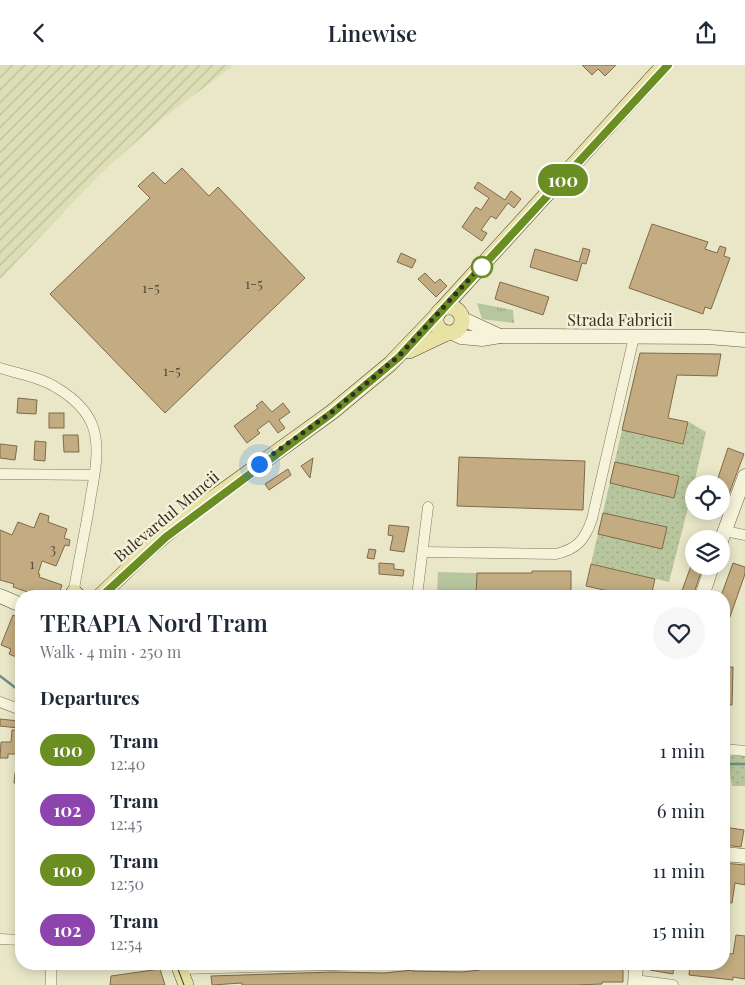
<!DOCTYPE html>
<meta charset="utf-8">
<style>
:root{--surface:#fff;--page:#f6f6f7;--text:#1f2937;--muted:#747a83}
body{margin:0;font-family:"Playfair Display",serif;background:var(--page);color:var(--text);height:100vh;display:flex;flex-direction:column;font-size:19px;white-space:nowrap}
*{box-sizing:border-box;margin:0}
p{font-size:16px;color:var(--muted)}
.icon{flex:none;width:28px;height:28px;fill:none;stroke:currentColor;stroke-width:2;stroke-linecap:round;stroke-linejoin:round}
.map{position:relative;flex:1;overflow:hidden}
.side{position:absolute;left:15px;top:525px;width:715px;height:380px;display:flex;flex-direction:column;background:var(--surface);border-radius:20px;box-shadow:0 2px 12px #0003}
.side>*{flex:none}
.badge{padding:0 10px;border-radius:16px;font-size:18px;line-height:32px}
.tools{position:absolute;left:685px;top:410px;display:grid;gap:10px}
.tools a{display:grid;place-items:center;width:45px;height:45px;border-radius:50%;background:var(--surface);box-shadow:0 2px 12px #0003;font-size:25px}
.you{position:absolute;width:25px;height:25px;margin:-12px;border:4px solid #fff;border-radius:50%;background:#1a73e8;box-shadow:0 0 0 8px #1a73e833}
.map>.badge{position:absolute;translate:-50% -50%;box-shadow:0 0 0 2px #fff}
h2{padding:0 25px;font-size:19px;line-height:45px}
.round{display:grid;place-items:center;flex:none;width:52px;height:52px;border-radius:26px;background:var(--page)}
.head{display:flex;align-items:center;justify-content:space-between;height:85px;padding:0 25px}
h1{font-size:24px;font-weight:600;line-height:38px}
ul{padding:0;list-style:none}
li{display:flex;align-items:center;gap:15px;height:60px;padding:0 25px}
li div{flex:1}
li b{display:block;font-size:19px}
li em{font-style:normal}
li .badge{min-width:55px;font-weight:700;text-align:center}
header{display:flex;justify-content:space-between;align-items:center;height:65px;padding:0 25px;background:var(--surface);font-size:22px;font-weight:600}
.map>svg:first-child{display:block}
</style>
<header><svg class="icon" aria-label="back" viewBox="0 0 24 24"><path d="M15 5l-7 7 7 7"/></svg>Linewise<svg class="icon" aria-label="share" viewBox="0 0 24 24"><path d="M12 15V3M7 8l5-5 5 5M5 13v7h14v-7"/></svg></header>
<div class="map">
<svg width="745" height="920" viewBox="0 0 745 920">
<defs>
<pattern id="farmland-furrows" width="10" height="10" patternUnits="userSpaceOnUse" patternTransform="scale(1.25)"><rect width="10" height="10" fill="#dcdeb6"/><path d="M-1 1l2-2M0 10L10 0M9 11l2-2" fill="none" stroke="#bdbf9c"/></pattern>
<pattern id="grass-dots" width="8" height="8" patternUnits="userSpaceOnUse" patternTransform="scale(1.25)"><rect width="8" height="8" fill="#b8c69d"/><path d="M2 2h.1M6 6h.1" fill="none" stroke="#9faa87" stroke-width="1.8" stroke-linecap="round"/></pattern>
<pattern id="park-tufts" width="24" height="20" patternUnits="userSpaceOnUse" patternTransform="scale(1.25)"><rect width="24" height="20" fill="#b8c69d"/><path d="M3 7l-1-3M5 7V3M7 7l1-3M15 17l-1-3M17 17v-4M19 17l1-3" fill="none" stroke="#9faa87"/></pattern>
</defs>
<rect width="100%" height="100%" fill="#e9e7c8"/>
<!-- farmland -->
<path fill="url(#farmland-furrows)" d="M0 0H234L163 53 102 107 0 214Z"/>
<!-- grass -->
<g fill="url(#grass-dots)">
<path d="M689 357 706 367 692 427 669 517 591 499 622 365 683 379Z"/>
<path d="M724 691H745V721H732L730 709 724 708Z"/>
</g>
<!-- park -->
<path fill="url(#park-tufts)" d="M477 238 513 245 514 258 482 254Z"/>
<!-- pitch -->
<path fill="#b8c69d" d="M438 507 477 508 476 531 437 530Z"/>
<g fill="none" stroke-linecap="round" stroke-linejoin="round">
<!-- stream -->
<g stroke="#708b8b" stroke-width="2.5">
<path d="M0 611 21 627"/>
<path d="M724 699H745"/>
</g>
</g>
<!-- building -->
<g fill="#c3ac82" stroke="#806a48">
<path d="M582 0H616L605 11 598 4 592 10Z"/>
<path d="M182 103 209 131 218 122 305 213 165 348 50 229 150 133 138 121 153 107 165 119Z"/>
<path d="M478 117 505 135 511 126 521 134 514 143 508 138 496 154 491 151 481 165 487 168 482 176 462 162 476 142 481 145 489 133 474 123Z"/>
<path d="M652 159 708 177 705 184 717 188 720 181 726 183 724 191 730 193 711 244 705 242 703 249 629 223Z"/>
<path d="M583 183 590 185 586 199 582 198 577 216 530 202 535 184 579 197Z"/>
<path d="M401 188 416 195 412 203 397 197Z"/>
<path d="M425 208 435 218 440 214 447 221 436 232 418 214Z"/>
<path d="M500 217 549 232 543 250 495 234Z"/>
<path d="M640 288 721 289 717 311 677 310 668 353 688 357 683 379 622 365Z"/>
<path d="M18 333 37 335 36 349 17 348Z"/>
<path d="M262 336 272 347 283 338 290 347 279 355 285 363 278 368 269 356 257 365 260 368 247 378 234 361 258 343 256 341Z"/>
<rect x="49" y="348" width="15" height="15"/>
<path d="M63 370H78L79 387H64Z"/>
<path d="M35 376 46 377 45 396 34 395Z"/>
<path d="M0 379 17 381 15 395 0 393Z"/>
<path d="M728 383 744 389 729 429 721 426V419H716Z"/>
<path d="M459 392 585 396 583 445 457 441Z"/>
<path d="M313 393 310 413 301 401Z"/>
<path d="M615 397 679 411 674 433 610 418Z"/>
<path d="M288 404 291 410 269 425 265 419Z"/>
<path d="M40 448 49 451 48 457 67 464 64 473 70 475 69 481 65 480 56 501 42 496 38 509H40L39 512 62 520 58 531H39L13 522 14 519 0 515V465L12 470 18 457 34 463Z"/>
<path d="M603 448 667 462 662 484 598 469Z"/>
<path d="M389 460 409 462 404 487 390 485 393 471 388 470Z"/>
<path d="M369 484 376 485 374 494 367 493Z"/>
<path d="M379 498 394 499V504L404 505 403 511 379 509Z"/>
<path d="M733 498 745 502V509L725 566 724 531H721Z"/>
<path d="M591 499 655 514 651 531H631L586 521Z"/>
<path d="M691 501H703L693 531H680Z"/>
<path d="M532 506H571V531H476L477 508H532Z"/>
<path d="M13 550 21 554V594L9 589 11 584 1 580Z"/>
<path d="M724 602H733L732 640H724Z"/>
<path d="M0 654 19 656 18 663 0 661Z"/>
<path d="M12 665H20L17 689H8V693H0L1 677H11Z"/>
<path d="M15 708H21V719L14 718Z"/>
<path d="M724 762 744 765 741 782 724 780Z"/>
<path d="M724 798 745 800V820L735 818 732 838 724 837Z"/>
<path d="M736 870 745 871V914L733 912V915L689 910 690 899H724V888L733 889Z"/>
<path d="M651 899H674L673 909 650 905Z"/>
<path d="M594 900 623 901V917H602V919L575 920H242V918L212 920 211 911 333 907 384 908 413 905V906L462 907 480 905V903H580V901Z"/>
<path d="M160 904 165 920H110L111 911Z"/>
</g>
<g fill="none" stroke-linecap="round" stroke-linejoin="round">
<!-- street casing -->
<g stroke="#837a5f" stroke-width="11">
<g id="street">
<path d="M0 303C19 309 40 312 57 323 72 332 87 345 93 362 100 383 95 408 91 430 86 464 78 497 73 531"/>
<path d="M0 409 94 410"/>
<path d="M725 466 745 470"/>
<path d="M423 487 556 489C577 484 585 475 592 454L634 272"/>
<path d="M417 531 428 442"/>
<path d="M0 637 21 645"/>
<path d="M724 684 745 686"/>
<path d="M0 874 21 875"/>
<path d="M180 904 374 899"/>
<path d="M635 915 673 920"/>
<path d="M51 920V899"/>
</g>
</g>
<!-- secondary casing -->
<g stroke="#655b42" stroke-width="15">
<g id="secondary">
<path d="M463 254 500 271"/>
<path d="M453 268 461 272 482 274 500 271H537L708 272 745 275"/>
<path d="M721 476 745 411"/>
<path d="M0 531 21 540"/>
<path d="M702 531 712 501"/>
<path d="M724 789 745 791"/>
<path d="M635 920 636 899"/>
</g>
</g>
<!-- primary casing -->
<g stroke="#524833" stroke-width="16">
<g id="primary">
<circle cx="449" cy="255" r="13"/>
<path d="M443 243 664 0"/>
<path d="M409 286 447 268"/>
<path d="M74 527 78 531"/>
<path d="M100 531 148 485 188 451 332 347 390 299 437 250"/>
<path d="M178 899 186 920"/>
</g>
</g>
<!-- street -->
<use href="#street" stroke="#f5f3da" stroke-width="10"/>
<!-- secondary -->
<use href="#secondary" stroke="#f5f3da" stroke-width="14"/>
<!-- primary -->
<use href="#primary" stroke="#e8e2a5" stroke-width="15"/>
<!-- tram -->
<g stroke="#352f21" stroke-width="1">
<path d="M102 531 166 472 332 348 399 292 668 0"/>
<path d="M176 899 184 920"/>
</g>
</g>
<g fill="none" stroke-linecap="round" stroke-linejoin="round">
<!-- line casing -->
<g stroke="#fff" stroke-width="11">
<path id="line" d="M102 531 166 472 332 348 399 292 668 0"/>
</g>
<!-- line -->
<use href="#line" stroke="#6b8e23" stroke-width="8"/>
<!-- walk -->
<path stroke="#352f21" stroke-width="5" stroke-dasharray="0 9" d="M259 399 332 347 399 291 484 198 482 202"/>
</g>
<!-- markers -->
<circle fill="#fff" stroke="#6b8e23" stroke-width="2.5" cx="482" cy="202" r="10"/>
<g text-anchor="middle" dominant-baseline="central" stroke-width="5" stroke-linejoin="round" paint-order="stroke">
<!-- number labels -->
<g font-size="14" fill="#584e39">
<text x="254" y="218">1-5</text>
<text x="151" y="222">1-5</text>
<text x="172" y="305">1-5</text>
<text x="53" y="483">3</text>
<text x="32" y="498">1</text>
</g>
<!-- street labels -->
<g font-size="16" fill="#352f21" stroke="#f2f0d7">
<text x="620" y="254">Strada Fabricii</text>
<text transform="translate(166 451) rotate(-40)">Bulevardul Muncii</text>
</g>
</g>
</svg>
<div class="tools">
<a><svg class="icon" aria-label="locate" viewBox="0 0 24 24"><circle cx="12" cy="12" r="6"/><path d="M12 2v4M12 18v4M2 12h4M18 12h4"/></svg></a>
<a><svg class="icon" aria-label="layers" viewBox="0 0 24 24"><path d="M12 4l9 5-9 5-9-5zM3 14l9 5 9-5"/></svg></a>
</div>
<div class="you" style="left:259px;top:399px"></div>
<b class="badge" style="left:563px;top:115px;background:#6b8e23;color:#fff">100</b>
<section class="side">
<div class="head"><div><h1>TERAPIA Nord Tram</h1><p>Walk · 4 min · 250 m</p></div><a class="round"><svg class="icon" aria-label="heart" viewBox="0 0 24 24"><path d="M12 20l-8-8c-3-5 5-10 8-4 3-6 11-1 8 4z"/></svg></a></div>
<h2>Departures</h2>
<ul>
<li><span class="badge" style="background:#6b8e23;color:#fff">100</span><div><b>Tram</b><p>12:40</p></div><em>1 min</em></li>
<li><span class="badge" style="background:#8e44ad;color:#fff">102</span><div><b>Tram</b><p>12:45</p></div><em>6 min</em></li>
<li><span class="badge" style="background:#6b8e23;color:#fff">100</span><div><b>Tram</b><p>12:50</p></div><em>11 min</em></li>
<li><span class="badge" style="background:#8e44ad;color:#fff">102</span><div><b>Tram</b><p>12:54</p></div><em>15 min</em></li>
</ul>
</section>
</div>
